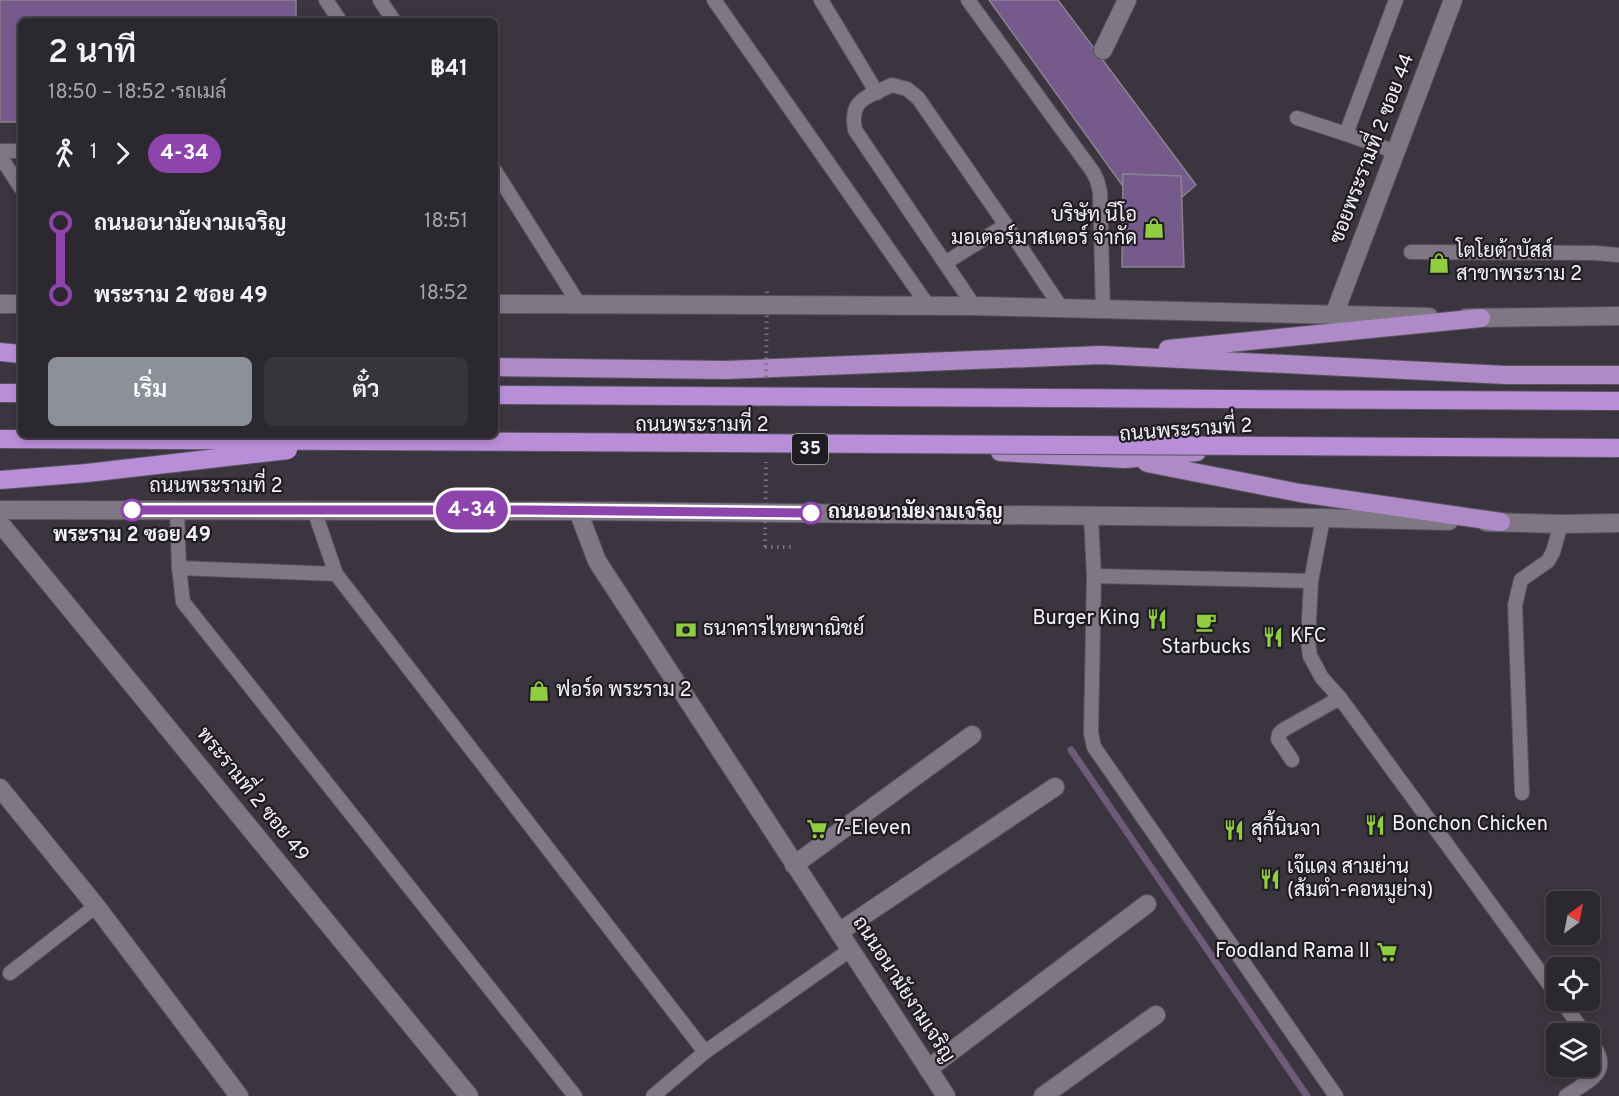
<!DOCTYPE html>
<html lang="th">
<meta charset="utf-8">
<style>
:root{--surface:#2c282f;--page:#38343b;--text:#f1f3f6;--muted:#a6a6aa;--line:#48444b;--accent:#8c9099}
body{margin:0;font-family:Overpass,Sarabun,sans-serif;background:var(--page);color:var(--text);height:100vh;display:flex;flex-direction:column;font-size:22px;white-space:nowrap}
*{box-sizing:border-box;margin:0}
p{font-size:20px;color:var(--muted)}
.icon{flex:none;width:33px;height:33px;fill:none;stroke:currentColor;stroke-width:2;stroke-linecap:round;stroke-linejoin:round}
.map{position:relative;flex:1;overflow:hidden}
.side{position:absolute;left:18px;top:18px;width:480px;height:420px;display:flex;flex-direction:column;background:var(--surface);border-radius:9px;box-shadow:0 3px 9px #0003,0 0 0 2px var(--line)}
.side>*{flex:none}
.badge{padding:0 12px;border-radius:20px;font-size:21px;line-height:39px}
.needle{width:39px;rotate:32deg}
.controls{position:absolute;left:1546px;top:891px;display:grid;gap:12px}
.controls a{display:grid;place-items:center;width:54px;height:54px;border-radius:9px;background:var(--surface);box-shadow:0 3px 9px #0003,0 0 0 2px var(--line);font-size:30px}
.map>.badge{position:absolute;translate:-50% -50%;box-shadow:0 0 0 3px #fff}
.legs{display:flex;align-items:center;gap:9px;height:66px;padding:0 30px;font-size:20px}
.legs p{margin-inline-start:auto}
.head{display:flex;align-items:center;justify-content:space-between;height:102px;padding:0 30px}
h1{font-size:33px;font-weight:600;line-height:45px}
.cta{display:flex;gap:12px;margin-top:auto;padding:12px 30px}
.cta a{flex:1;height:69px;border-radius:9px;background:var(--accent);color:#fff;font-size:24px;font-weight:600;line-height:69px;text-align:center}
.cta a+a{background:var(--page);color:var(--text)}
ul{padding:0 30px;list-style:none}
li{display:flex;align-items:center;gap:21px;height:72px;font-size:22px}
li i{display:grid;place-items:center;width:9px;height:100%;margin:0 8px;background:currentColor}
li i::after{content:'';width:15px;height:15px;margin:-8px;border:4px solid;border-radius:50%;background:var(--surface)}
li p{margin-inline-start:auto}
li:first-child i{background:linear-gradient(#0000 50%,currentColor 0)}
li:last-child i{background:linear-gradient(currentColor 50%,#0000 0)}
.map>svg:first-child{display:block}
</style>
<div class="map">
<svg width="1619" height="1096" viewBox="0 0 1619 1096">
<rect width="100%" height="100%" fill="#3b353f"/>
<g fill="none" stroke-linecap="round" stroke-linejoin="round">
<!-- stream -->
<path stroke="#6e5a7b" stroke-width="7" d="M1071 750 1307 1096"/>
</g>
<!-- building -->
<g fill="#775a8c" stroke="#89828e" stroke-width="1.5">
<path d="M0 0H296V21H21V122H0Z"/>
<path d="M989 0H1058L1196 185 1182 197 1181 176 1123 174 1122 185Z"/>
<path d="M1123 174 1181 176 1184 267H1122Z"/>
</g>
<g fill="none" stroke-linecap="round" stroke-linejoin="round">
<!-- service casing -->
<g stroke="#59535d" stroke-width="16">
<g id="service">
<path d="M326 0 340 21"/>
<path d="M380 0 394 21"/>
<path d="M714 0 929 307"/>
<path d="M821 0 877 93"/>
<path d="M968 0 1093 172 1097 180 1100 192 1103 310"/>
<path d="M1297 118 1346 134 1396 152"/>
<path d="M1346 134 1396 0"/>
<path d="M0 151H21"/>
<path d="M0 156 21 188"/>
<path d="M495 171 579 304"/>
<path d="M1411 252 1595 253 1619 255"/>
<path d="M945 263 1006 225"/>
<path d="M974 306 855 130C849 98 868 97 892 85L907 89 918 98 1006 225 1062 309"/>
<path d="M177 510 179 568 183 602 575 1096"/>
<path d="M314 510 336 574 705 1052"/>
<path d="M1091 516 1094 576 1091 733 1094 747 1336 1096"/>
<path d="M1323 518 1311 581 1308 641 1310 656 1315 665 1322 678 1340 698 1557 995"/>
<path d="M179 568 336 574"/>
<path d="M1094 576 1311 581"/>
<path d="M1292 760 1278 739 1279 734 1283 730 1340 698"/>
<path d="M1522 793 1515 605 1521 580 1548 561 1553 552 1561 524"/>
<path d="M10 973 96 906"/>
<path d="M1561 1000 1585 1034"/>
<path d="M653 1096 705 1052 850 950"/>
<path d="M1566 1096C1592 1078 1614 1072 1590 1040"/>
</g>
</g>
<!-- minor casing -->
<g stroke="#59535d" stroke-width="20">
<g id="minor">
<path d="M1103 50 1127 0"/>
<path d="M1334 315 1453 0"/>
<path d="M0 523 469 1096"/>
<path d="M0 788 96 906 239 1096"/>
<path d="M794 865 972 735"/>
<path d="M839 932 1055 787"/>
<path d="M928 1069 1147 904"/>
<path d="M1043 1096 1156 1015"/>
</g>
</g>
<!-- tertiary casing -->
<g stroke="#59535d" stroke-width="20">
<path id="tertiary" d="M578 511 597 561 946 1096"/>
</g>
<!-- secondary casing -->
<g stroke="#59535d" stroke-width="20">
<g id="secondary">
<path d="M0 304H21"/>
<path d="M495 304 974 306 1429 317"/>
<path d="M1466 318 1619 316"/>
<path d="M0 510 578 511 1323 518 1449 521"/>
<path d="M1486 522 1561 524 1619 523"/>
</g>
</g>
<!-- trunk casing -->
<g stroke="#59535d" stroke-width="20">
<g id="trunk">
<path d="M1168 349 1481 318"/>
<path d="M495 367 725 370 1101 355 1506 375H1619"/>
<path d="M1000 452 1125 459 1197 452"/>
<path d="M1147 463 1300 493 1501 522"/>
</g>
</g>
<!-- motorway casing -->
<g stroke="#59535d" stroke-width="20">
<g id="motorway">
<path d="M0 352 21 354"/>
<path d="M0 393H21"/>
</g>
</g>
<!-- path -->
<path stroke="#79747d" stroke-width="4" stroke-dasharray="1.5 4.5" stroke-linecap="butt" d="M765 547H793"/>
<!-- service -->
<use href="#service" stroke="#7f7884" stroke-width="14"/>
<!-- minor -->
<use href="#minor" stroke="#7f7884" stroke-width="18"/>
<!-- tertiary -->
<use href="#tertiary" stroke="#7f7884" stroke-width="18"/>
<!-- secondary -->
<use href="#secondary" stroke="#7f7884" stroke-width="18"/>
<!-- trunk -->
<use href="#trunk" stroke="#ae8ac7" stroke-width="18"/>
<!-- motorway -->
<use href="#motorway" stroke="#b98ed8" stroke-width="18"/>
<!-- motorway-bridge casing -->
<g stroke="#59535d" stroke-width="20" stroke-linecap="butt">
<g id="motorway-bridge">
<path d="M495 395 1619 401"/>
<path d="M0 439 1619 448"/>
<path d="M0 480 87 473 288 450"/>
</g>
</g>
<!-- path-bridge -->
<g stroke="#79747d" stroke-width="4" stroke-dasharray="1.5 4.5" stroke-linecap="butt">
<path d="M766 377 767 291"/>
<path d="M765 547 766 462"/>
</g>
<!-- motorway-bridge -->
<use href="#motorway-bridge" stroke="#b98ed8" stroke-width="18"/>
</g>
<g fill="none" stroke-linecap="round" stroke-linejoin="round">
<!-- line-1 casing -->
<g stroke="#fff" stroke-width="14">
<path id="line-1" d="M132 510H530L811 513"/>
</g>
<!-- line-1 -->
<use href="#line-1" stroke="#8e44ad" stroke-width="9"/>
</g>
<!-- icons -->
<defs>
<g id="shop-bare" transform="scale(1.62)"><path d="M-5-2.5h2.3a2.7 3.5 0 0 1 5.4 0H5L5.5 6h-11ZM-1.5-2.5h3a1.5 2.3 0 0 0-3 0Z" fill="#90cd41" stroke="#201d22" stroke-width="2.5" paint-order="stroke"/></g>
<g id="restaurant-bare" transform="scale(1.62)"><path d="M-5-6h1v4h1v-4h1v4h1v-4h1v5L-1.5 .5V6h-2V.5L-5-1ZM5-6V6H3V1.5H1.5Q1.5-4 5-6Z" fill="#90cd41" stroke="#201d22" stroke-width="2.5" paint-order="stroke"/></g>
<g id="cafe-bare" transform="scale(1.62)"><path d="M-5.5-4.5H6V0H3Q3 3.5 0 3.5H-2.5Q-5.5 3.5-5.5 0ZM3-3.2v2h1.7v-2ZM-6 4.5H4V6H-6Z" fill="#90cd41" stroke="#201d22" stroke-width="2.5" paint-order="stroke"/></g>
<g id="bank-bare" transform="scale(1.62)"><path d="M-6-4H6V4H-6ZM0-2.3a2.3 2.3 0 1 0 0 4.6a2.3 2.3 0 1 0 0-4.6Z" fill="#90cd41" stroke="#201d22" stroke-width="2.5" paint-order="stroke"/></g>
<g id="supermarket-bare" transform="scale(1.62)"><path d="M-6-5.5h2.5l.6 2H6L4.5 2H-2.5L-4.4-4H-6ZM-1.5 3.2a1.3 1.3 0 1 0 .1 0ZM3 3.2a1.3 1.3 0 1 0 .1 0Z" fill="#90cd41" stroke="#201d22" stroke-width="2.5" paint-order="stroke"/></g>
</defs>
<g fill-rule="evenodd">
<use href="#shop-bare" x="1154" y="228"/>
<use href="#shop-bare" x="1439" y="263"/>
<use href="#restaurant-bare" x="1157" y="619"/>
<use href="#cafe-bare" x="1206" y="622"/>
<use href="#bank-bare" x="686" y="630"/>
<use href="#restaurant-bare" x="1273" y="637"/>
<use href="#shop-bare" x="539" y="691"/>
<use href="#restaurant-bare" x="1375" y="825"/>
<use href="#supermarket-bare" x="817" y="829"/>
<use href="#restaurant-bare" x="1234" y="830"/>
<use href="#restaurant-bare" x="1270" y="879"/>
<use href="#supermarket-bare" x="1387" y="952"/>
</g>
<!-- markers -->
<g fill="#fff" stroke="#8e44ad" stroke-width="3">
<circle cx="132" cy="510" r="10"/>
<circle cx="811" cy="513" r="10"/>
</g>
<g text-anchor="middle" dominant-baseline="central" stroke-width="4.5" stroke-linejoin="round" paint-order="stroke">
<!-- shield labels -->
<rect fill="#201d22" stroke="#b4b1b8" stroke-width="1.5" x="792" y="434" width="36" height="30" rx="4.5"/>
<g font-size="18" font-weight="bold" fill="#f4f1f8">
<text x="810" y="449">35</text>
</g>
<!-- street labels -->
<g font-size="20" fill="#f4f1f8" stroke="#201d22">
<text transform="translate(1373 149) rotate(-69)">ซอยพระรามที่ 2 ซอย 44</text>
<text x="702" y="426">ถนนพระรามที่ 2</text>
<text transform="translate(1186 431) rotate(-4)">ถนนพระรามที่ 2</text>
<text x="216" y="487">ถนนพระรามที่ 2</text>
<text transform="translate(252 795) rotate(51)">พระรามที่ 2 ซอย 49</text>
<text transform="translate(903 990) rotate(57)">ถนนอนามัยงามเจริญ</text>
</g>
<!-- poi labels -->
<g font-size="20" fill="#f4f1f8" stroke="#201d22" text-anchor="start">
<text x="1137" y="216" text-anchor="end">บริษัท นีโอ<tspan x="1137" dy="23">มอเตอร์มาสเตอร์ จำกัด</tspan></text>
<text x="1456" y="252">โตโยต้าบัสส์<tspan x="1456" dy="23">สาขาพระราม 2</tspan></text>
<text x="1140" y="619" text-anchor="end">Burger King</text>
<text x="703" y="630">ธนาคารไทยพาณิชย์</text>
<text x="1290" y="637">KFC</text>
<text x="1206" y="648" text-anchor="middle">Starbucks</text>
<text x="556" y="691">ฟอร์ด พระราม 2</text>
<text x="1392" y="825">Bonchon Chicken</text>
<text x="834" y="829">7-Eleven</text>
<text x="1251" y="830">สุกี้นินจา</text>
<text x="1287" y="868">เจ๊แดง สามย่าน<tspan x="1287" dy="23">(ส้มตำ-คอหมูย่าง)</tspan></text>
<text x="1370" y="952" text-anchor="end">Foodland Rama II</text>
</g>
<!-- stop labels -->
<g font-size="20" font-weight="bold" fill="#f4f1f8" stroke="#201d22" text-anchor="start">
<text x="828" y="513">ถนนอนามัยงามเจริญ</text>
<text x="132" y="536" text-anchor="middle">พระราม 2 ซอย 49</text>
</g>
</g>
</svg>
<div class="controls">
<a><svg class="needle" viewBox="-14 -14 28 28"><path d="M0-13l5 13h-10z" fill="#e53935"/><path d="M0 13l5-13h-10z" fill="#a6a6aa"/></svg></a>
<a><svg class="icon" aria-label="locate" viewBox="0 0 24 24"><circle cx="12" cy="12" r="6"/><path d="M12 2v4M12 18v4M2 12h4M18 12h4"/></svg></a>
<a><svg class="icon" aria-label="layers" viewBox="0 0 24 24"><path d="M12 4l9 5-9 5-9-5zM3 14l9 5 9-5"/></svg></a>
</div>
<b class="badge" style="left:472px;top:510px;background:#8e44ad;color:#fff">4-34</b>
<section class="side">
<div class="head"><div><h1>2 นาที</h1><p>18:50 – 18:52 · รถเมล์</p></div><b>฿41</b></div>
<div class="legs"><svg class="icon" aria-label="walk" viewBox="0 0 24 24"><circle cx="13" cy="4" r="2"/><path d="M13 8l-2 6 4 7M11 14l-3 7M7 12l3-4h3l4 4"/></svg>1<svg class="icon" aria-label="forward" viewBox="0 0 24 24"><path d="M9 5l7 7-7 7"/></svg><b class="badge" style="background:#8e44ad;color:#fff">4-34</b></div>
<ul>
<li><i style="color:#8e44ad"></i><b>ถนนอนามัยงามเจริญ</b><p>18:51</p></li>
<li><i style="color:#8e44ad"></i><b>พระราม 2 ซอย 49</b><p>18:52</p></li>
</ul>
<div class="cta"><a>เริ่ม</a><a>ตั๋ว</a></div>
</section>
</div>
